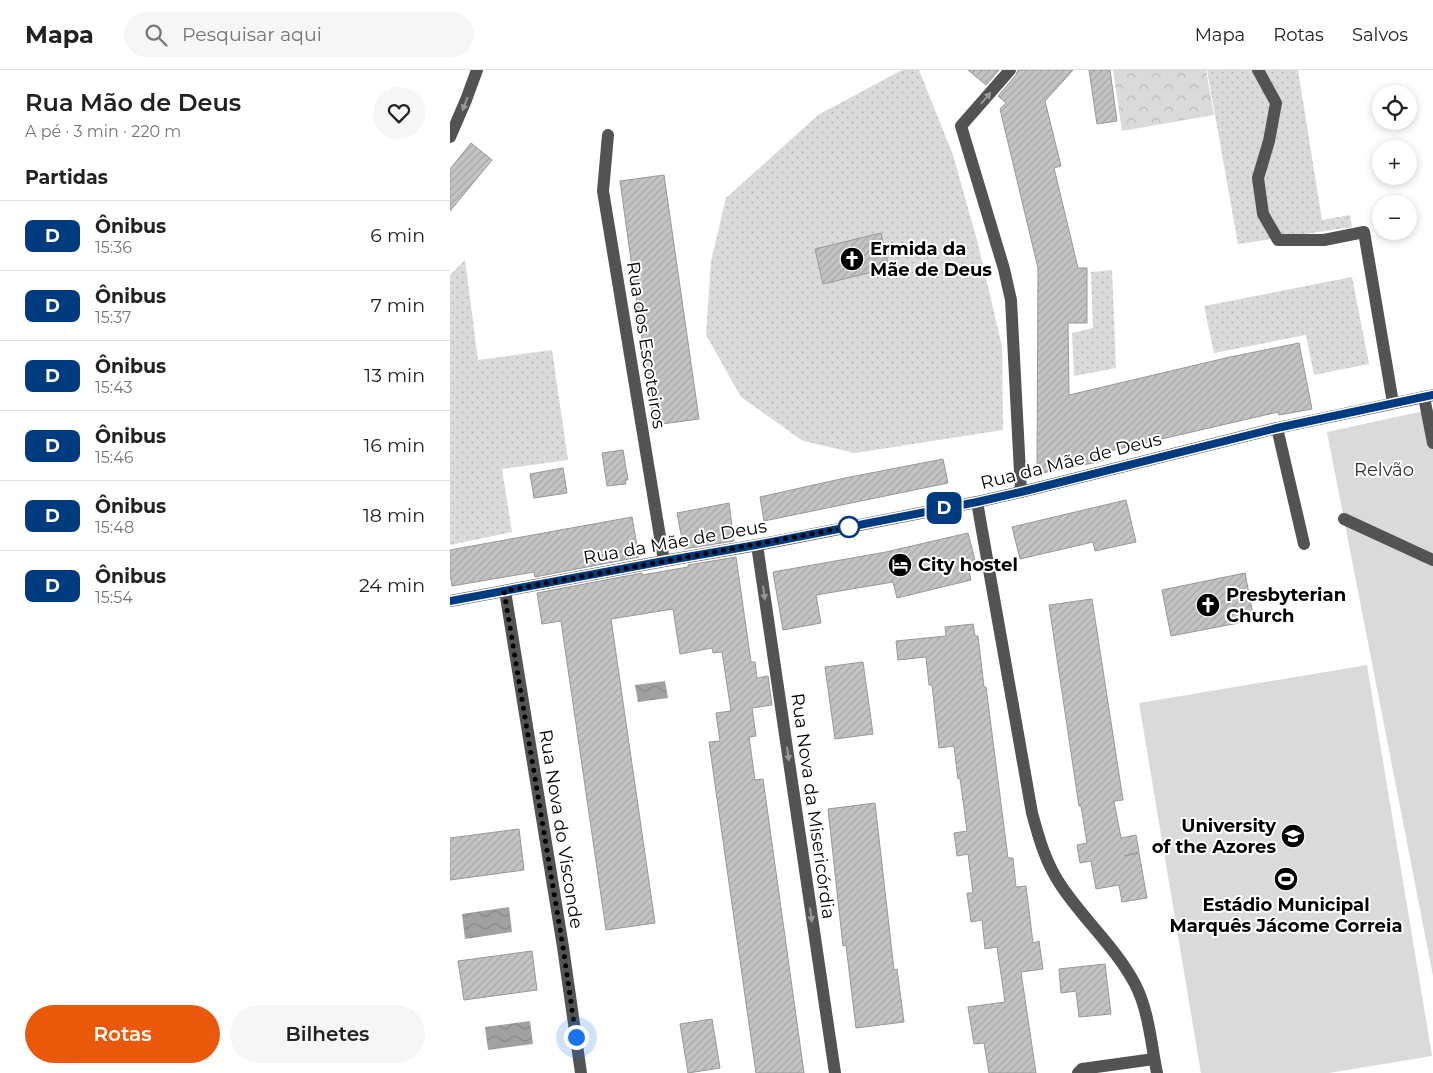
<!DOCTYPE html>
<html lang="pt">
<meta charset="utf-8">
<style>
:root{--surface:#fff;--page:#f6f6f6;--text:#222;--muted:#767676;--line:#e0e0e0;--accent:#ea580c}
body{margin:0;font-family:Montserrat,sans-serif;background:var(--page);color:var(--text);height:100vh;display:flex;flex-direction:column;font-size:19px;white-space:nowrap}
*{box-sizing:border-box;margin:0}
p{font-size:16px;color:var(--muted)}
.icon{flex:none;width:28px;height:28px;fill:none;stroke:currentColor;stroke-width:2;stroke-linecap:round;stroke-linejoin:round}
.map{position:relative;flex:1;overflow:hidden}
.panel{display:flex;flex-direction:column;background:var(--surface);width:450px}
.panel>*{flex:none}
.badge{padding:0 10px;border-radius:8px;font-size:18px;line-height:32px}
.buttons{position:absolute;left:922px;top:15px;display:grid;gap:10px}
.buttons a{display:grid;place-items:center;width:45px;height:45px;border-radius:50%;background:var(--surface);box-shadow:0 2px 8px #0003;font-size:25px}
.you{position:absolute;width:25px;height:25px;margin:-12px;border:4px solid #fff;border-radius:50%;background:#1a73e8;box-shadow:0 0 0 8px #1a73e833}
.map>.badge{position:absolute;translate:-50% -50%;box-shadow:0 0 0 2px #fff}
h2{padding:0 25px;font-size:19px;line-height:45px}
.round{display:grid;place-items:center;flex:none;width:52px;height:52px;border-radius:26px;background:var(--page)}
.summary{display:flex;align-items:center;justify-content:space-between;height:85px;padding:0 25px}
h1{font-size:24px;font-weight:600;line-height:38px}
.cta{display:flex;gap:10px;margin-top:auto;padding:10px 25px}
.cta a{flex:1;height:58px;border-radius:30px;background:var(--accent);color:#fff;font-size:20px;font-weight:600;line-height:58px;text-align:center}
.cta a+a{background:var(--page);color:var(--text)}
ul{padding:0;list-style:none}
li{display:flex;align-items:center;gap:15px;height:70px;padding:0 25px;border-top:1px solid var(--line)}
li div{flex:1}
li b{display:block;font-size:19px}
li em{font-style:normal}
li .badge{min-width:55px;font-weight:700;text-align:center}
header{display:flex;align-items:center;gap:30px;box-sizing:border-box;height:70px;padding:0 25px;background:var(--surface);border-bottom:1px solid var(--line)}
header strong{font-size:24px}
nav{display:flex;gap:28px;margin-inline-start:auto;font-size:18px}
.search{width:350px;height:45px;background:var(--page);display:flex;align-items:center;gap:12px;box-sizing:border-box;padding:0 18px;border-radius:28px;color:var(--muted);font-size:19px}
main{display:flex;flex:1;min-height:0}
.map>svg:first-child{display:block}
</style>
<header>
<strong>Mapa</strong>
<div class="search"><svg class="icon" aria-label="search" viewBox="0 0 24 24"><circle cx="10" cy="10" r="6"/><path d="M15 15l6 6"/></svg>Pesquisar aqui</div>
<nav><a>Mapa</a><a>Rotas</a><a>Salvos</a></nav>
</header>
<main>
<section class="panel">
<div class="summary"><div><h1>Rua Mão de Deus</h1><p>A pé · 3 min · 220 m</p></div><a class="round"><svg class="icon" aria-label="heart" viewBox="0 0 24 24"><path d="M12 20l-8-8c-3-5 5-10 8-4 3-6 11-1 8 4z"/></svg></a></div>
<h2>Partidas</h2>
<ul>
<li><span class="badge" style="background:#003b80;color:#fff">D</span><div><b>Ônibus</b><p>15:36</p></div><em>6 min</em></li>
<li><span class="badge" style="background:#003b80;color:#fff">D</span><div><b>Ônibus</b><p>15:37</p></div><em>7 min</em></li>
<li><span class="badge" style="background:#003b80;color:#fff">D</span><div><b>Ônibus</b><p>15:43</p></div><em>13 min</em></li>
<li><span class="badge" style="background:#003b80;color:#fff">D</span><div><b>Ônibus</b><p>15:46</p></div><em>16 min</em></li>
<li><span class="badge" style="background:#003b80;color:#fff">D</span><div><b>Ônibus</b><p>15:48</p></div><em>18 min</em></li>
<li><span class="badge" style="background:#003b80;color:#fff">D</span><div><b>Ônibus</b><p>15:54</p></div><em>24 min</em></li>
</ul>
<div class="cta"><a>Rotas</a><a>Bilhetes</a></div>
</section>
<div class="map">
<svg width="983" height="1003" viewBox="0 0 983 1003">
<defs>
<pattern id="grass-dots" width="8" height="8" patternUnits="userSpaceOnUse" patternTransform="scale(1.25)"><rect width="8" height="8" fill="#dadada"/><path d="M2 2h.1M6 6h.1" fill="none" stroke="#b9b9b9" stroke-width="1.8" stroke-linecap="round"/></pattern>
<pattern id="forest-crowns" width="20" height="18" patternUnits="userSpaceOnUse" patternTransform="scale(1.25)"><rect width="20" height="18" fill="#dadada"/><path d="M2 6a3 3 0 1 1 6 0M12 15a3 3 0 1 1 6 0" fill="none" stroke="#b9b9b9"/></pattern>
<pattern id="water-waves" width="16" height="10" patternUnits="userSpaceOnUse" patternTransform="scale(1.25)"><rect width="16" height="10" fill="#a1a1a1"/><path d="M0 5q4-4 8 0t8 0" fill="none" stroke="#898989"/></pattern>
<pattern id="building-hatch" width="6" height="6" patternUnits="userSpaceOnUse" patternTransform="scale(1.25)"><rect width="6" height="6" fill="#c3c3c3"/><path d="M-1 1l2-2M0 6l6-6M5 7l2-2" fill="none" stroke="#a6a6a6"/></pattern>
</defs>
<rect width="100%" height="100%" fill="#fff"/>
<!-- grass -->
<g fill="url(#grass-dots)">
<path d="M452 0H469L503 85 527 170 552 276 553 360 405 383 353 371 291 327 256 265 261 191 276 128 368 45Z"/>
<path d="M757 0H848L872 150 900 145 902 157 788 174Z"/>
<path d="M15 190 28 290 102 280 118 390 52 399 62 462 0 475V205Z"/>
<path d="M662 200 666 298 624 306 622 263 643 258 641 202Z"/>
<path d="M902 207 919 294 864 305 856 265 764 283 754 236Z"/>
</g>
<!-- forest -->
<path fill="url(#forest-crowns)" d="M663 0H756L764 45 672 61Z"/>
<!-- park -->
<g fill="#dadada">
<path d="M983 339V906L877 362Z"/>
<path d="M917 595 982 986 879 1003H751L689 633Z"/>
</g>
<!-- water -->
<g fill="url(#water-waves)">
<path d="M215 611 218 628 188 632 185 615Z"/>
<path d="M59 837 62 862 15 869 12 844Z"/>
<path d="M80 951 83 974 38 980 35 957Z"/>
</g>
<!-- building -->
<g fill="url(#building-hatch)" stroke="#979797">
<path d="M518 0H549L536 15Z"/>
<path d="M568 0H623L595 31 611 96 604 98 628 198H637V253H618L619 325 780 287 849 273 862 339 829 345 828 342 651 383 653 391 587 404 588 198 550 39 556 33 548 26 566 5Z"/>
<path d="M639 0H660L667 51 647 54Z"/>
<path d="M21 73 42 90 0 141V99Z"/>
<path d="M214 105 249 349 204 355 170 111Z"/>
<path d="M431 163 439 198 373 214 365 179Z"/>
<path d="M173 380 178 410H175L176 414 157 416 152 383Z"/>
<path d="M493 389 498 413 314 451 310 427 395 408Z"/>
<path d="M113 398 117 423 84 428 80 404Z"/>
<path d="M676 430 686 472 645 481 643 472 570 489 562 457Z"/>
<path d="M279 433 284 471 234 479 227 443Z"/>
<path d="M182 447 189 487 85 507 84 502 2 516 0 503V480Z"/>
<path d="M518 463 527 498 519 500 521 510 447 528 443 512 366 525 371 553 333 560 323 502 436 482Z"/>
<path d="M286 487 301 592H305L307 608 318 606 322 635 302 638 306 666 299 667 305 710 313 709 354 1003H306L259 672 270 671 266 643 281 641 272 582 263 583 262 578 230 584 223 539 161 549 205 853 156 860 111 551 92 554 87 523 192 503V505L238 497V495Z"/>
<path d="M795 503 804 550 721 566 712 520Z"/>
<path d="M642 529 673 730 664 731 671 768 686 765 689 782 674 786 689 783 697 828 672 832 669 815 646 819 641 791 630 793 627 775 637 773 631 736H629L599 535Z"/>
<path d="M523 554 525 566H528L534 617H536L558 788H563L566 817 576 816 583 873 589 871 593 899 571 902 586 1003H539L534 973 524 974 518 937 555 932 547 877 535 879 532 850 521 852 517 823H523L518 784 507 786 504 763 517 761 510 708 508 709 504 676 489 678 482 615H479L476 587 448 590 446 571 496 566 495 557Z"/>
<path d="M413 592 423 664 385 669 375 597Z"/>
<path d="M425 733 444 900 447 899 454 952 406 958 396 875 393 876 378 739Z"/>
<path d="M69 759 74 800 0 810V768Z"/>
<path d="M82 881 87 920 14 930 8 891Z"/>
<path d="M655 894 661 944 629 947 626 921 611 923 609 899Z"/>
<path d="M262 949 270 998 238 1003 230 954Z"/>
</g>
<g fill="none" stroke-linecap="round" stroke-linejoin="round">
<!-- minor -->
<g stroke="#535353" stroke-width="12">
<path d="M560 0 511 56 554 199 561 230 571 422"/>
<path d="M808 0 826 33 819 71 808 108 813 144 828 170H874L914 162 943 333"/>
<path d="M158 65 153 121 214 491"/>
<path d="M0 67 16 30 27 0"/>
<path d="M974 327 983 373"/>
<path d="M827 358 854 474"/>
<path d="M527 432 582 743C589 769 596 794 612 817 635 851 666 878 685 914 699 941 701 974 707 1003"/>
<path d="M894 449 983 490"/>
<path d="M307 475 385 1003"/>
<path d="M55 521 113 877 131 1003"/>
<path d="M0 531 214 491 307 475 527 432 571 422 827 358 983 325"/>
<path d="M628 1003 632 999 704 989"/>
</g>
</g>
<!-- one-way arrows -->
<defs><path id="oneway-solid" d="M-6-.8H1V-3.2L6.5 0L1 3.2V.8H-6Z" transform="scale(1.25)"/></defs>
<g fill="#989898">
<use href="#oneway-solid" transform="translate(536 28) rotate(-49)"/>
<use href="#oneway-solid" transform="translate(15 34) rotate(111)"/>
<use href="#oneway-solid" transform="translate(314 523) rotate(82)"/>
<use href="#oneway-solid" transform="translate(338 684) rotate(82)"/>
<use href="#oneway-solid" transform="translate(361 845) rotate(82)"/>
</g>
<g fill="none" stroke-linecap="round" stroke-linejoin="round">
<!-- line casing -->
<g stroke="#fff" stroke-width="11">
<path id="line" d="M0 531 214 491 306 475 527 432 571 422 827 358 983 325"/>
</g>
<!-- line -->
<use href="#line" stroke="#003b80" stroke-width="8"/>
<!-- walk -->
<path stroke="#000" stroke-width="5" stroke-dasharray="0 9" d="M126 967 113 877 54 521 399 457"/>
</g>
<!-- icons -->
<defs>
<g id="church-disc" transform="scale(1.25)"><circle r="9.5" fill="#000" stroke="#fff"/><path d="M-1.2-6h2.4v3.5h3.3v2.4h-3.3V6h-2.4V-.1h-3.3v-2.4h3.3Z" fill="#fff"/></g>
<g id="hotel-disc" transform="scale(1.25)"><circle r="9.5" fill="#000" stroke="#fff"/><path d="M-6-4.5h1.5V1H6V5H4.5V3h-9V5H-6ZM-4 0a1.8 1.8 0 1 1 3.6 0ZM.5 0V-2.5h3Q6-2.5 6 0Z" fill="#fff"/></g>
<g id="university-disc" transform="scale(1.25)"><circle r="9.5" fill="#000" stroke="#fff"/><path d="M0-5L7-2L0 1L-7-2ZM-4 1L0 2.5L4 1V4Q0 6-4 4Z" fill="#fff"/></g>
<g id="stadium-disc" transform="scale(1.25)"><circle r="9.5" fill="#000" stroke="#fff"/><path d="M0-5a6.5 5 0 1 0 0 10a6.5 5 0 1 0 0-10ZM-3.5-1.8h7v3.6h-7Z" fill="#fff"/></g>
</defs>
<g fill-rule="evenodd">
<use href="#church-disc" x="402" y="189"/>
<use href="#hotel-disc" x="450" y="495"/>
<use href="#church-disc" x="758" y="535"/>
<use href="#university-disc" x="843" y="766"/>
<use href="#stadium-disc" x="836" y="809"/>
</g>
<!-- markers -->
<circle fill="#fff" stroke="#003b80" stroke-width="2.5" cx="399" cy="457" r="10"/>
<g text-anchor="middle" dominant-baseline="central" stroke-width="4" stroke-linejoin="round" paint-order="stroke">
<!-- poi labels -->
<g font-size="18" font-weight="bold" fill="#000" stroke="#fff" text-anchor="start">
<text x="420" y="179">Ermida da<tspan x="420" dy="21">Mãe de Deus</tspan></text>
<text x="468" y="495">City hostel</text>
<text x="776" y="525">Presbyterian<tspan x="776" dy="21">Church</tspan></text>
<text x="826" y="756" text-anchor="end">University<tspan x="826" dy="21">of the Azores</tspan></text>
<text x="836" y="835" text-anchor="middle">Estádio Municipal<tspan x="836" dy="21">Marquês Jácome Correia</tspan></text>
</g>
<!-- street labels -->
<g font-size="18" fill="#000" stroke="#fff">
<text transform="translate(196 275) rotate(81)">Rua dos Escoteiros</text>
<text transform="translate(621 391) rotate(-14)">Rua da Mãe de Deus</text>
<text transform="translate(225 472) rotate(-10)">Rua da Mãe de Deus</text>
<text transform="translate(363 736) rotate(82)">Rua Nova da Misericórdia</text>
<text transform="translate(111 759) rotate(81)">Rua Nova do Visconde</text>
</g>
<!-- park labels -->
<g font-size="18" fill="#313131" stroke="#fff">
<text x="934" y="400">Relvão</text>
</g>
</g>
</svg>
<div class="buttons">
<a><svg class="icon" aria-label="locate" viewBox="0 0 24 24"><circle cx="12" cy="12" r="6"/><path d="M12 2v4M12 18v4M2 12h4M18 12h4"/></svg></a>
<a>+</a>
<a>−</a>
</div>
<div class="you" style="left:126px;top:967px"></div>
<b class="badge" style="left:494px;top:438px;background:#003b80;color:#fff">D</b>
</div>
</main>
